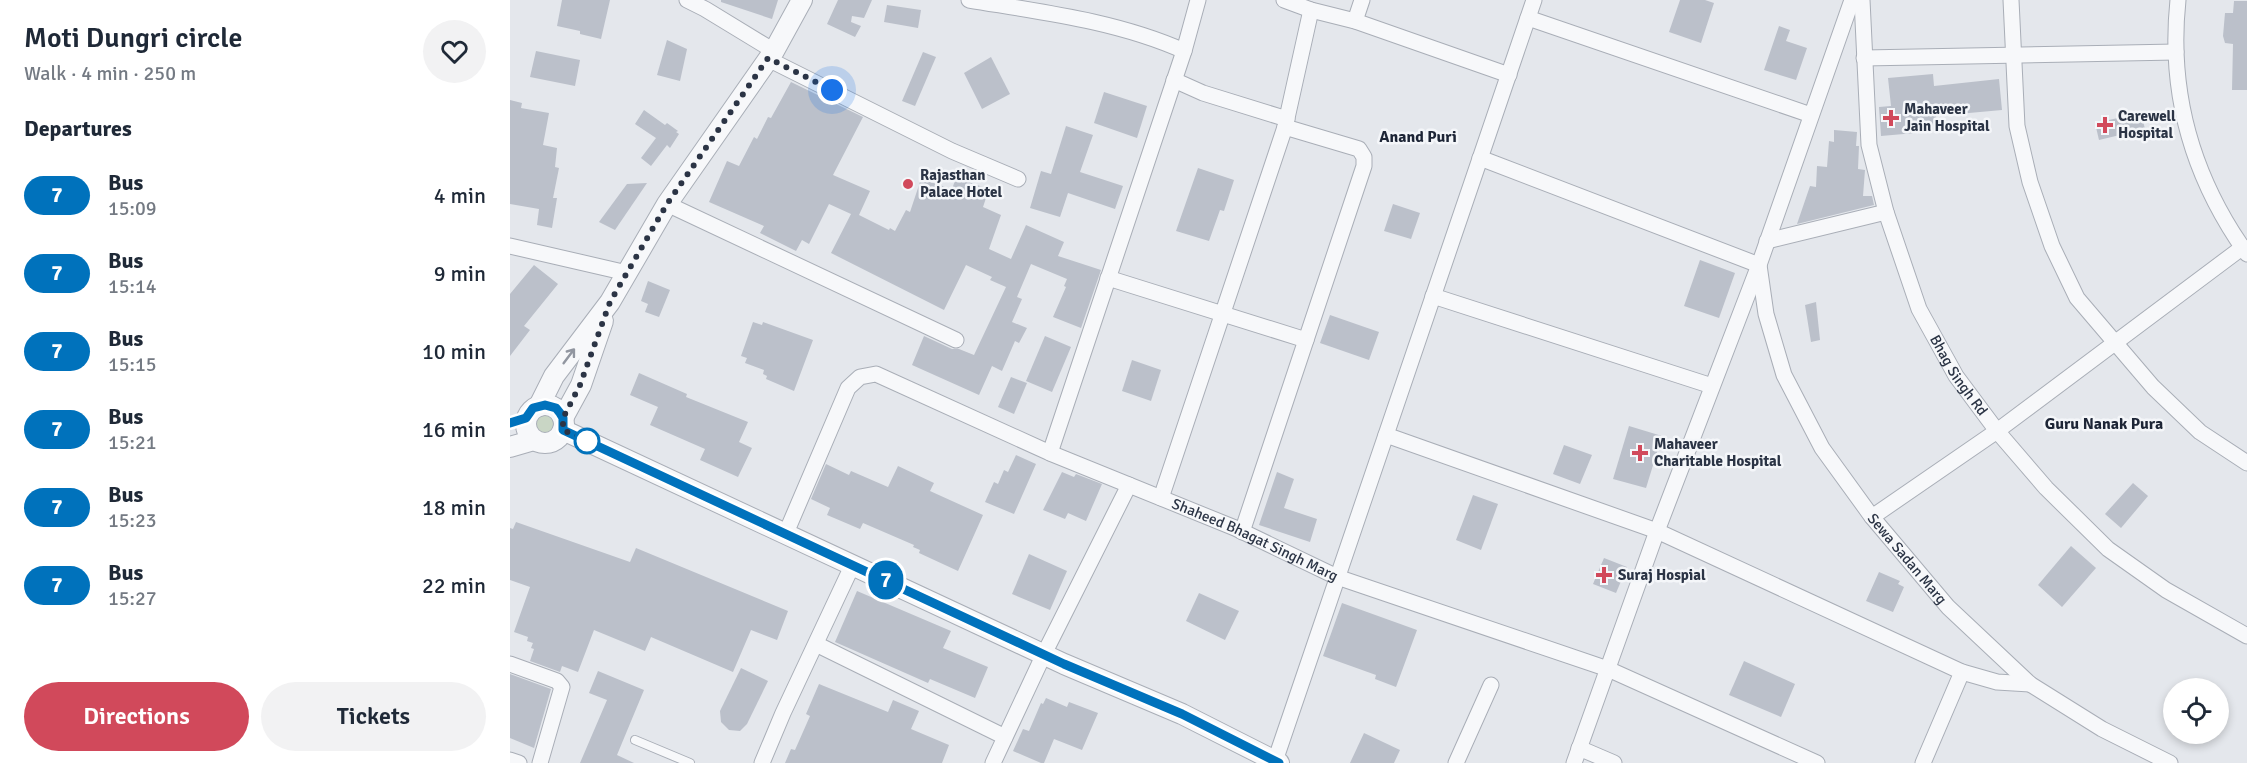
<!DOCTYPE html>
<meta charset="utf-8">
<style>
:root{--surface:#fff;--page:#f2f2f3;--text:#1f2937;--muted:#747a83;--accent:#d1495b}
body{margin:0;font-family:Signika,sans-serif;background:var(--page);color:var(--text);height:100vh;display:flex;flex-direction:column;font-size:22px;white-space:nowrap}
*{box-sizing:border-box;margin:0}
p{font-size:20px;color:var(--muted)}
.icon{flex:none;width:33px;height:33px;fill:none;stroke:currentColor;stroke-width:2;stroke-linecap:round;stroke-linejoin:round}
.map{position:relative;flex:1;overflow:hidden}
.side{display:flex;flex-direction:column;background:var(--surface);width:510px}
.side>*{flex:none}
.badge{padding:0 12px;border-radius:20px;font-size:21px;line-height:39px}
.fabs{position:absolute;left:1653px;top:678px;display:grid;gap:12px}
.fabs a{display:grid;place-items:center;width:66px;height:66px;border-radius:50%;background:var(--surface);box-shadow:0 3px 9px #0003;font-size:30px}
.you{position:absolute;width:30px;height:30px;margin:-15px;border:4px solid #fff;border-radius:50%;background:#1a73e8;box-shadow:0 0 0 9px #1a73e833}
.map>.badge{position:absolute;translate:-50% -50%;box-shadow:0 0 0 3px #fff}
h2{padding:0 24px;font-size:22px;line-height:54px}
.round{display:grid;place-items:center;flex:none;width:63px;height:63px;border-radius:32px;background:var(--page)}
.head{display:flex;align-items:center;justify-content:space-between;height:102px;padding:0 24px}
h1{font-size:28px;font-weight:600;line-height:45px}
.primary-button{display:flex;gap:12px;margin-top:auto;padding:12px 24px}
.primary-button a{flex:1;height:69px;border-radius:36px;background:var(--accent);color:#fff;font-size:24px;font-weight:600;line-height:69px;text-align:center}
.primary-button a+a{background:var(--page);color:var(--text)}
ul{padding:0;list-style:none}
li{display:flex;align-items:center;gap:18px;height:78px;padding:0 24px}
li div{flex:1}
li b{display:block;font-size:22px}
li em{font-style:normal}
li .badge{min-width:66px;font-weight:700;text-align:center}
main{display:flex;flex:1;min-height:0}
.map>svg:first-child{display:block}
</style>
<main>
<section class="side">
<div class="head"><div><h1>Moti Dungri circle</h1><p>Walk · 4 min · 250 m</p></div><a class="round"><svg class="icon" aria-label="heart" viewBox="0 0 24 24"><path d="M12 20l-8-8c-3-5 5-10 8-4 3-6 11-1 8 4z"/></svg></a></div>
<h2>Departures</h2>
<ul>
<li><span class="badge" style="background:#0072bc;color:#fff">7</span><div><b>Bus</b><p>15:09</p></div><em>4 min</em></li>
<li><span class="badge" style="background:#0072bc;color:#fff">7</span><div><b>Bus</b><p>15:14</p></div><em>9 min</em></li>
<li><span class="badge" style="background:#0072bc;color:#fff">7</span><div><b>Bus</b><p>15:15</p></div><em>10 min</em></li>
<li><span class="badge" style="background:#0072bc;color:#fff">7</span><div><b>Bus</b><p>15:21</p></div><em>16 min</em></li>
<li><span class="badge" style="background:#0072bc;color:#fff">7</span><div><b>Bus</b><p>15:23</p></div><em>18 min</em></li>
<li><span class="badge" style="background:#0072bc;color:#fff">7</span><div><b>Bus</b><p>15:27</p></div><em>22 min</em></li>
</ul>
<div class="primary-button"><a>Directions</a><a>Tickets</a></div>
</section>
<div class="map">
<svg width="1737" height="763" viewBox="0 0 1737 763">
<rect width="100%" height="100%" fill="#e4e7ec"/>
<!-- green -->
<circle fill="#c9d6c5" cx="35" cy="424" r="12"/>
<!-- building -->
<g fill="#bbc0ca">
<path d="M52 0H100L91 39 70 34V31L47 26Z"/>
<path d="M211 0H268L262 19 211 2Z"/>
<path d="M328 0H362L354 18 342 16 341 22 351 26 345 37 317 24Z"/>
<path d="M1170 0H1195L1204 3 1191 43 1159 32Z"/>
<path d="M1724 1H1737V90H1722L1723 44 1715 43 1713 36 1715 13H1723Z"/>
<path d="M377 5 411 10 408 28 374 22Z"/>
<path d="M1269 26 1280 30 1276 41 1297 48 1286 80 1254 70Z"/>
<path d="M157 40 177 49 170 81 147 75Z"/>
<path d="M26 51 70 60 65 86 20 77Z"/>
<path d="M413 52 426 57 405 106 392 101Z"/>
<path d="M481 57 500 94 472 109 454 73Z"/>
<path d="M1423 74 1424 86 1489 79 1492 110 1426 116 1428 131 1371 136 1369 107 1381 106 1378 78Z"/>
<path d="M281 82 353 117 323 175 360 191 349 215 379 230 380 228 385 231 396 210 400 212 411 179 442 189 446 178 479 189 473 207 491 215 479 249 501 259 516 225 554 242 548 256 591 270 571 328 543 317 556 287 554 286 557 279 521 264 507 297 512 299 502 322 517 328 509 343 505 341 492 371 482 366 469 395 402 365 414 336 442 349H449L464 355 496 287 480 280 482 277 456 265 434 310 321 253 341 214 319 204 299 244 292 240 286 251 250 233 254 226 199 202 217 161 229 166 244 137 247 139 258 117 261 118Z"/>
<path d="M594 92 637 106 627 138 584 123Z"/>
<path d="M0 100 12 103 11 108 39 113 33 145 47 148 45 167 49 168 43 198H47L42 228 27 225 29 209 0 204Z"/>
<path d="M134 110 155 125 157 123 168 131 166 132 169 134 160 148 157 145 141 166 131 158 146 138 125 124Z"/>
<path d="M1631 113 1635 129 1589 140 1585 123Z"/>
<path d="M556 126 583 135 570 172 613 186 605 209 558 193 550 217 520 208 531 171 541 174Z"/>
<path d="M1324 130 1347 132 1346 146H1349L1348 169 1355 170 1353 196H1362L1364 205 1287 224 1300 186 1306 187 1307 166 1317 167 1319 141 1324 142Z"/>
<path d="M688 168 724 180 714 211 710 210 699 241 666 231Z"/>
<path d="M137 183 105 230 89 222 117 184Z"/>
<path d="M883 204 910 213 901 239 874 231Z"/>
<path d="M1190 260 1225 273 1209 318 1174 306Z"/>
<path d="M24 265 48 284 14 326 20 330 0 356V294Z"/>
<path d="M138 281 160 290 149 317 135 312 138 304 131 301Z"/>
<path d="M1306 302 1310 340 1301 342 1295 305Z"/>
<path d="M820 315 869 332 859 360 810 343Z"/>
<path d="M243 322 252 325 253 322 303 340 284 391 256 379 257 376 253 374 254 370 235 363 237 358 231 356Z"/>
<path d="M535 336 561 347 542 392 516 381Z"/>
<path d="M622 360 651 370 641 401 612 391Z"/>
<path d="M129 373 177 394 176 397 238 422 229 442 242 448 228 477 190 460 195 449 140 425 148 407 120 395Z"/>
<path d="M501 377 517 383 504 414 488 407Z"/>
<path d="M1119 426 1152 436 1136 488 1103 479Z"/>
<path d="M1054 445 1082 455 1070 484 1043 474Z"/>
<path d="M506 455 526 464 504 514 475 502 484 482 488 484 494 470 498 472Z"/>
<path d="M316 464 339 475 341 471 378 487 388 466 424 483 420 491 473 515 448 571 409 553 410 550 403 547 404 545 353 523 350 529 317 515 320 508 301 499Z"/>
<path d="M552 472 564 477 566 474 592 484 576 521 558 513 555 519 533 510Z"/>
<path d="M767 472 784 479 774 508 807 519 800 542 749 525Z"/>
<path d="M1623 483 1638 496 1611 528 1595 514Z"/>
<path d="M963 495 988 504 971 550 946 540Z"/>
<path d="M6 522 120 562 126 548 278 611 267 640 241 630 223 672 141 637 135 651 84 630 68 672 52 666 50 672 20 661 24 649 21 648 23 643 17 641 18 637 4 632 20 587 0 580V528L3 529Z"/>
<path d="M1561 546 1586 568 1552 607 1528 585Z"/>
<path d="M519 554 557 571 540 610 502 594Z"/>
<path d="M1094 558 1117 567 1106 593 1083 584Z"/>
<path d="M1369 572 1390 581 1388 584 1394 587 1383 612 1356 601Z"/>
<path d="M347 591 441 631 433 648 478 667 465 698 420 679 418 683 325 642Z"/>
<path d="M689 593 729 611 715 640 676 621Z"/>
<path d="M832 603 907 630 886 687 865 679 866 675 813 656Z"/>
<path d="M1234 661 1285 684 1271 717 1219 695Z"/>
<path d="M231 668 258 681 237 724 230 731 219 730 211 722 210 711Z"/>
<path d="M88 671 134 690 107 755 124 763H70L97 700 79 693Z"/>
<path d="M0 674 41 689 24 748 0 738Z"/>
<path d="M309 684 378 712 383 700 409 711 401 729 439 745 432 763H275L281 749 285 750 300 716 296 714Z"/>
<path d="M536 698 557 707 559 702 588 713 572 750 544 739 534 763H531L503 751 513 729 519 731 531 703 533 704Z"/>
<path d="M854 733 890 750 884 763H840Z"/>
</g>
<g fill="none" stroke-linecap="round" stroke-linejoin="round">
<!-- service casing -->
<g stroke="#a9aeb7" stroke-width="10">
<path id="service" d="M125 740 180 763"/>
</g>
<!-- minor casing -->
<g stroke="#a9aeb7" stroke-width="17">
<g id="minor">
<path d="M177 0 195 9 264 51"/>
<path d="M459 0C531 12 607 21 674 51"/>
<path d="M774 0 801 10 845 21 999 75"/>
<path id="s1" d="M1352 0 1359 145 1376 212 1409 309 1446 376 1487 431 1536 488 1598 549 1656 590 1737 636"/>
<path d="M1501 0 1507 126 1520 182 1542 246 1567 298 1643 387 1690 432 1737 463"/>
<path d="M1668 0C1658 94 1682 177 1737 254"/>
<path d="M1018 18 1301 115"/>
<path d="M845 21 852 0"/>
<path d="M1354 58 1666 52"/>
<path d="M258 59 442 151 508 179"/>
<path d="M664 80 693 93 777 119"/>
<path id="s2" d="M970 158 1249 265 1256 314 1274 375 1312 448 1362 517 1438 607 1520 684 1592 729 1660 763"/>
<path d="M157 204 446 340"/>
<path d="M1257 241 1376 212"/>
<path d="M0 246 117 273"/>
<path d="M598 278 796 340"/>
<path d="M923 296 1202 386"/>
<path d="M876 435 1147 531 1452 672 1487 682 1520 684"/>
<path d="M540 453 674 51 688 0"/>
<path d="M651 498 775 127 801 10"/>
<path d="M1362 517 1487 431 1733 247"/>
<path d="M732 532 854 166V157L849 149 775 127"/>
<path id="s3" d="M276 533 338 388 350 377 366 374 540 453 725 528 827 577 1098 669 1307 763"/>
<path d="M306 644 495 737"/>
<path d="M0 664 47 681 52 687 30 763"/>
<path d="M1069 748 1104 763"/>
<path d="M0 760 9 763"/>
<path d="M765 761 1024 0"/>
<path d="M252 763 273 713 343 564"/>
<path d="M483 763 534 654 619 485"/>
<path d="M946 763 981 685"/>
<path d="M1064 763 1147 531 1249 265 1342 0"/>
<path d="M1413 763 1452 672"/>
</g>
</g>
<!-- tertiary casing -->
<g stroke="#a9aeb7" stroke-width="22">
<g id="tertiary">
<circle cx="35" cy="424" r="19"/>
<path d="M29 406 44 376 100 302 157 204 264 51 292 0"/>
<path d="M53 418 71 385 93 321"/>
<path d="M53 430 554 664 672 714 769 763"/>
<path d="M0 447 24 440"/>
</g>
</g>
<!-- service -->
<use href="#service" stroke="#f7f8fa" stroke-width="8"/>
<!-- minor -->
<use href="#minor" stroke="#f7f8fa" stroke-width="15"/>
<!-- tertiary -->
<use href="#tertiary" stroke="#f7f8fa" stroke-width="20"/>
</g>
<!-- one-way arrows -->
<defs><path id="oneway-shaft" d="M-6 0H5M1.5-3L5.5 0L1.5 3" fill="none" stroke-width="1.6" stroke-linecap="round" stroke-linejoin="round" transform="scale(1.5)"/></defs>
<use stroke="#9196a0" href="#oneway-shaft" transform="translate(59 356) rotate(-53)"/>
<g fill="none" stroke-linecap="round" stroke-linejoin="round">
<!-- line casing -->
<g stroke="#fff" stroke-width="14">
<path id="line" d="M0 423 16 418 23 408 35 405 46 408 50 413 53 418V430L554 664 672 714 769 763"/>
</g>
<!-- line -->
<use href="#line" stroke="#0072bc" stroke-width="9"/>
<!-- walk -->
<path stroke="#2b3445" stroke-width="6" stroke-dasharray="0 10.8" d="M77 441 53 430V418L70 385 100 302 157 204 258 58 322 90"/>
</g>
<!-- markers -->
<g fill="#d1495b" stroke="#f4f6f9" stroke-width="2">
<path d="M1378 109h6v6h6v6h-6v6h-6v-6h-6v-6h6z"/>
<path d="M1592 116h6v6h6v6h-6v6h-6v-6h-6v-6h6z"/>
<circle cx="398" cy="184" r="6"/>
<path d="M1127 444h6v6h6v6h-6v6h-6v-6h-6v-6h6z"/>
<path d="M1091 566h6v6h6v6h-6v6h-6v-6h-6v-6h6z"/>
</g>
<circle fill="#fff" stroke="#0072bc" stroke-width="3" cx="77" cy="441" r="12"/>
<g text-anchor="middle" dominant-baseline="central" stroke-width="5" stroke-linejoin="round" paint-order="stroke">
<!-- poi labels -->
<g font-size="15" font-weight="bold" fill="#2b3445" stroke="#f4f6f9" text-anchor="start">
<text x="1394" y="109">Mahaveer<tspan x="1394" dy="17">Jain Hospital</tspan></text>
<text x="1608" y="116">Carewell<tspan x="1608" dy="17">Hospital</tspan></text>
<text x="410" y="175">Rajasthan<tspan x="410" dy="17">Palace Hotel</tspan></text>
<text x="1144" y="444">Mahaveer<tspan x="1144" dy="17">Charitable Hospital</tspan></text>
<text x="1108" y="575">Suraj Hospial</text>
</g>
<!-- street labels -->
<g font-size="15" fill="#2b3445" stroke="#f4f6f9">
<text stroke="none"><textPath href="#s1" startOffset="394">Bhag Singh Rd</textPath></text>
<text stroke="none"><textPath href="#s3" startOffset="604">Shaheed Bhagat Singh Marg</textPath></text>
<text stroke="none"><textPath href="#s2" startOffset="634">Sewa Sadan Marg</textPath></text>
</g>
<!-- neighbourhood labels -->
<g font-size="16" font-weight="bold" fill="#1d2536" stroke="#f4f6f9">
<text x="908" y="137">Anand Puri</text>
<text x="1594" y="424">Guru Nanak Pura</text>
</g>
</g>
</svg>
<div class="fabs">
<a><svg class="icon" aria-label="locate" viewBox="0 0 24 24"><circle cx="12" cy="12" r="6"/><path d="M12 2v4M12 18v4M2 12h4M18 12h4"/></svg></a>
</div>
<div class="you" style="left:322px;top:90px"></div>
<b class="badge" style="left:376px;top:580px;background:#0072bc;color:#fff">7</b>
</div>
</main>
